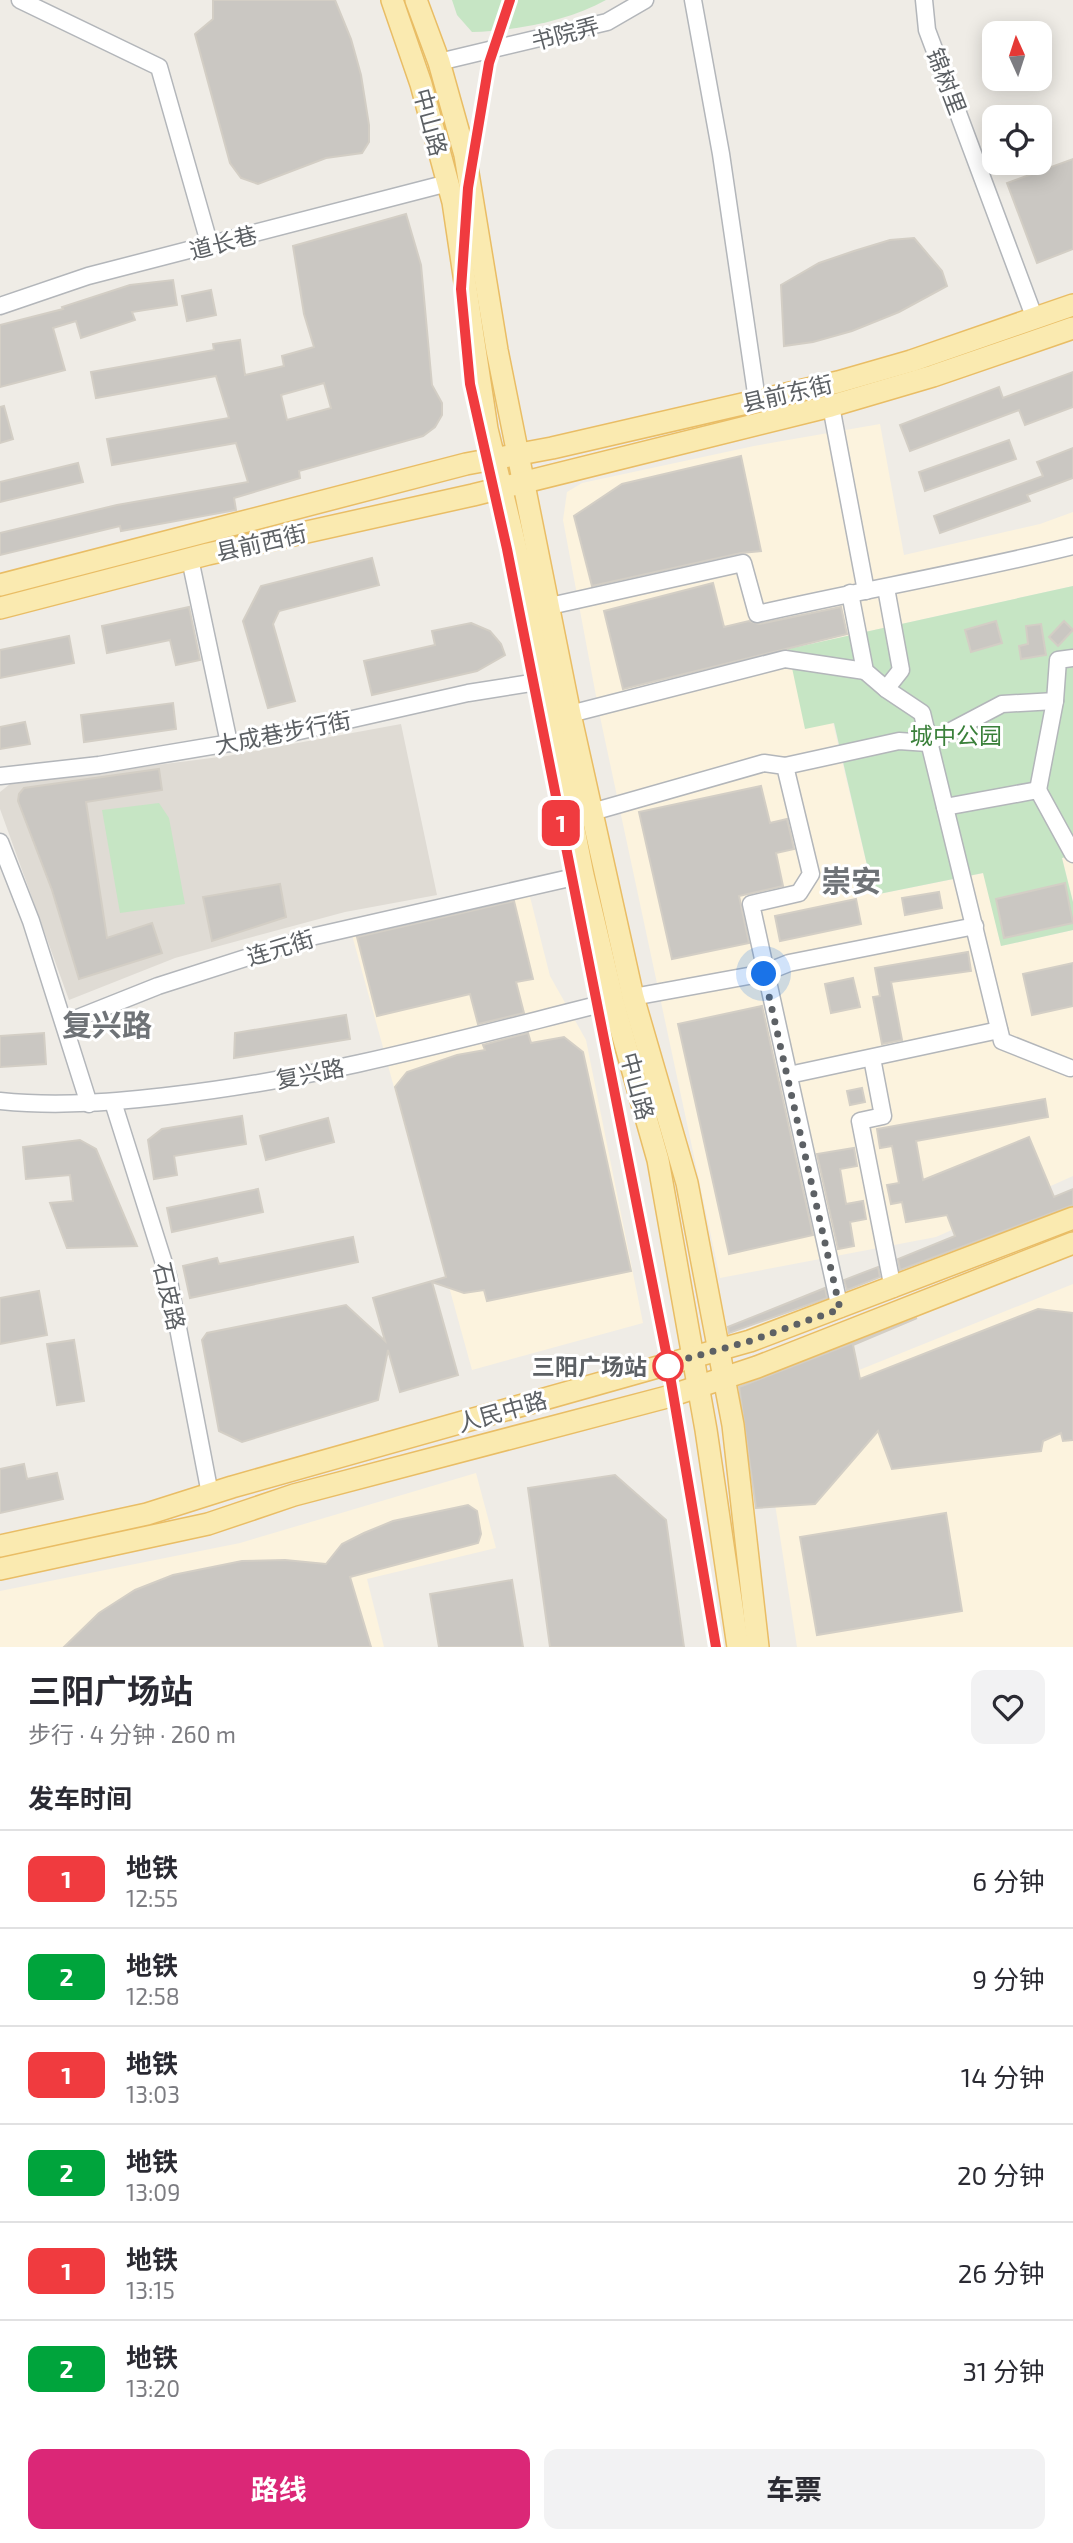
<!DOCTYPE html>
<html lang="zh">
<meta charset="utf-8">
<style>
:root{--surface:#fff;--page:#f2f2f3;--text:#2b2b33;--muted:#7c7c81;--line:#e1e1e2;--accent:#db2777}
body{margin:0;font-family:"Exo 2","Noto Sans SC",sans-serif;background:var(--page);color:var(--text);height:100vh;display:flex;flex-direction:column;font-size:26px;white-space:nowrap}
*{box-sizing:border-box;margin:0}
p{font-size:23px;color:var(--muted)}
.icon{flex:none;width:38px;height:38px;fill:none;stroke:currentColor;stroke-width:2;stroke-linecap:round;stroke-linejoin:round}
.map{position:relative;height:1647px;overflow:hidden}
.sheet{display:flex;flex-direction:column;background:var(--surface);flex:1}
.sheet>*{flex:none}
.badge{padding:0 14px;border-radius:10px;font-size:24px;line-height:46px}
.needle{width:46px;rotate:357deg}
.tools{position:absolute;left:982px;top:21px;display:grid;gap:14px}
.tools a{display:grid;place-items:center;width:70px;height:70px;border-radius:14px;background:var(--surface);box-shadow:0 4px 18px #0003;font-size:35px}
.you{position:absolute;width:35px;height:35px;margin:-18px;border:5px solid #fff;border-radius:50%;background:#1a73e8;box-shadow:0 0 0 10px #1a73e833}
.map>.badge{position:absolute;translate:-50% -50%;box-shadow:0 0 0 4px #fff}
h2{padding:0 28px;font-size:26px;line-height:63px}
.round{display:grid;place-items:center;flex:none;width:74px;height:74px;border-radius:14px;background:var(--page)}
.summary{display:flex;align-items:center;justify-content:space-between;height:119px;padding:0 28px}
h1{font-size:33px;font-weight:700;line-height:52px}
.primary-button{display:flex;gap:14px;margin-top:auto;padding:14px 28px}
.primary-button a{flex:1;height:80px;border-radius:14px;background:var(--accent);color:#fff;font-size:28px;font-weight:700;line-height:80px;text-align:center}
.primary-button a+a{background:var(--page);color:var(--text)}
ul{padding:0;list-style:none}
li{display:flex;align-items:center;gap:21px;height:98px;padding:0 28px;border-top:2px solid var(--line)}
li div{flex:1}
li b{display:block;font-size:26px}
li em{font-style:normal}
li .badge{min-width:77px;font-weight:700;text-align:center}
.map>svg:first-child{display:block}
</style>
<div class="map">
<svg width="1073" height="1647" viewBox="0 0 1073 1647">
<rect width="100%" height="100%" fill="#efece6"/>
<!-- commercial -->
<g fill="#fcf3de">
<path d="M880 424 904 555 1040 524 1073 512V586L788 649 833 723 874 895 984 873 1001 946 1073 930V1176L936 1237 720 1278 599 712 563 520 567 492 582 483 754 446Z"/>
<path d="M1073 855V902L1062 858Z"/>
<path d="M529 893 550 976 586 1040 643 1323 472 1370 352 935Z"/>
<path d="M1073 1284V1647H797L765 1439 792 1397Z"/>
<path d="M476 1473 496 1548 367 1579 384 1647H0V1591L240 1543Z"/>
</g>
<!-- education -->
<path fill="#dfdbd4" d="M401 724 437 895 345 912 175 958 69 1000 0 809V792L10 784 227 756Z"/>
<!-- green -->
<g fill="#c6e5c4">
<path d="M452 0H606C568 21 515 31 472 32L457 15Z"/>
<path d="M1073 586V855L1062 858 1073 902V930L1001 946 983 873 874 895 834 723 805 729 788 649Z"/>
<path d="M159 803 169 818 185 904 120 913 102 810Z"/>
</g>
<!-- building -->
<g fill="#cac7c2" stroke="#d3cec5" stroke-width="2" fill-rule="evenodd">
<path d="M213 0H335L351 39 361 75 369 125V142L362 153 326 158 258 184 241 178 230 163 195 34 213 19Z"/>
<path d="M1073 159V249L1037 263 1007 183Z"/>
<path d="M406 214 421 265 432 385 442 403V415L435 427 423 436 299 471 300 478 234 498 236 510 121 531 120 526 0 555V533L117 505 248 482 236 443 112 465 107 439 229 418 216 376 96 398 91 372 214 350 213 344 240 340 245 375 284 366 282 356 314 347 304 314 293 246ZM324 383 331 408 287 420 281 395Z"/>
<path d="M914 238 942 271 947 286 899 312 852 331 813 342 784 346 781 285 819 263 854 251 890 240Z"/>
<path d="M173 280 177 305 132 312 135 320 81 338 76 321 53 328 65 370 0 387V325L63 309 62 307 130 285Z"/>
<path d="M211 290 216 315 187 321 182 296Z"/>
<path d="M1073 372V407L1025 425 1019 410 910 451 900 425 999 387 1003 398Z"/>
<path d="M4 406 13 439 0 443V407Z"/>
<path d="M1009 440 1016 459 925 491 919 472Z"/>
<path d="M1073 448V478L1027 495 1030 501 940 533 934 516 1043 476 1037 462Z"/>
<path d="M741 456 761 551 741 553 592 586 574 516 622 484Z"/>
<path d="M78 463 83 482 0 502V482Z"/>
<path d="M372 558 379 585 279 611 273 624 295 701 268 708 243 621 261 586Z"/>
<path d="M713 583 724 627 749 621 759 624 841 607 847 634 623 689 604 611Z"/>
<path d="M189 607 200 660 176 665 170 640 107 653 102 626Z"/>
<path d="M996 621 1002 643 971 652 965 630Z"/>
<path d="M1064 621 1073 630 1058 646 1049 637Z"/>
<path d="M471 623 490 631 501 644 505 655 477 671 372 695 364 661 435 645 432 631Z"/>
<path d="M1041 624 1046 655 1021 659 1019 646 1028 644 1026 626Z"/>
<path d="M69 636 74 663 0 678V650Z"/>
<path d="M173 703 176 729 84 742 81 715Z"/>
<path d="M25 722 30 744 0 749V727Z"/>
<path d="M159 769 162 790 86 802 107 938 152 923 162 953 79 979 52 890 18 801 19 794 24 788Z"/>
<path d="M761 786 770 823 787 819 794 849 776 853 783 886 739 896 749 943 672 959 639 812Z"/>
<path d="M1065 883 1073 923 1004 938 996 899Z"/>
<path d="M280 884 286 917 212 941 203 897Z"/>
<path d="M939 892 942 908 905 915 902 898Z"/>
<path d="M856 899 861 924 780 941 775 916Z"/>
<path d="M514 901 533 979 516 982 524 1013 478 1024 470 994 377 1016 357 937Z"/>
<path d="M968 952 971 971 891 982 902 1040 882 1044 873 997 880 996 875 968Z"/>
<path d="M1073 963V1006L1032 1015 1023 974Z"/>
<path d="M853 978 860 1007 831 1013 825 984Z"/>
<path d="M762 1006 813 1235 729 1254 678 1024Z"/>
<path d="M346 1015 350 1039 234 1058 235 1033Z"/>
<path d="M44 1033 46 1064 0 1067V1036Z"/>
<path d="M528 1033 531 1043 564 1037 583 1052 631 1271 487 1301 484 1290 464 1293 432 1282 458 1375 400 1392 388 1350 378 1400 242 1442 219 1431 202 1340 207 1333 346 1305 385 1341 373 1298 446 1277 395 1087 407 1072 457 1055 485 1050 483 1045Z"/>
<path d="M862 1088 865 1102 850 1105 847 1091Z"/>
<path d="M1045 1099 1048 1117 916 1141 923 1180 1029 1137 1054 1197 1073 1189V1205L900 1270 898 1259 955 1236 947 1215 906 1222 902 1202 891 1204 887 1185 899 1183 892 1146 880 1148 877 1129Z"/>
<path d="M242 1116 246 1144 174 1156 177 1175 154 1179 148 1140 162 1129Z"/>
<path d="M328 1118 334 1142 266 1160 260 1136Z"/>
<path d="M80 1140 96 1149 137 1246 67 1248 50 1203 73 1201 70 1175 26 1179 23 1147Z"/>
<path d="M854 1148 857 1166 840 1169 846 1204 863 1201 866 1219 850 1222 854 1246 838 1249 817 1154Z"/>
<path d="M258 1189 263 1212 172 1232 167 1208Z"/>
<path d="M353 1237 358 1262 190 1298 183 1266 217 1258 219 1264Z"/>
<path d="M878 1267 880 1277 847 1290 844 1280Z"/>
<path d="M825 1288 827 1298 729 1333 728 1327Z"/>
<path d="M39 1291 47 1335 0 1344V1298Z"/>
<path d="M1038 1309 1073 1313V1440L1063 1441 1061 1433 1043 1441 1041 1451 892 1469 878 1431 815 1504 756 1508 739 1387 917 1318 853 1345 860 1379Z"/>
<path d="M74 1340 84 1401 57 1405 47 1344Z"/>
<path d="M24 1464 27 1479 57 1473 63 1499 0 1513V1469Z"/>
<path d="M615 1475 666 1520 684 1647H550L528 1488Z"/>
<path d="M468 1505 477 1511 481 1534 478 1543 350 1577 371 1647H64L99 1613 135 1590 173 1575 242 1561 285 1560 326 1564 342 1544 364 1533 393 1521Z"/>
<path d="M946 1513 962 1611 817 1635 800 1537Z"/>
<path d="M512 1580 523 1647H439L430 1594Z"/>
</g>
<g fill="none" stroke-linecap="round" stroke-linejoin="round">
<!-- minor casing -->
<g stroke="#b3b6ba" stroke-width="19">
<g id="minor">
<path d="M20 0 159 67 210 246"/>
<path d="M693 0 721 154 757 400"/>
<path d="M924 0 927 30 1035 319"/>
<path d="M439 62 607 22 645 0"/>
<path d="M0 306 88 276 448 183"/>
<path d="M831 406 866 591"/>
<path d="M190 559 229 743"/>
<path d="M850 593 865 671 886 689 901 670 886 588"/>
<path d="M550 606 743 563 757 614C862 590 968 572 1073 546"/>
<path d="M886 689 922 713 1002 1041 1070 1068"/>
<path d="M570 714 785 659 865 671"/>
<path d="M785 766 899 741 928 743 1002 704 1055 701 1058 660 1073 658"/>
<path d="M0 776 99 765 295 732 468 693 556 679"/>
<path d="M1038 790 1055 701"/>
<path d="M945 807 1038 790 1073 854"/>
<path d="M592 812 764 763 785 766 811 874 799 893 751 904 840 1309"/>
<path d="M0 842 31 921 89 1104"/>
<path d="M633 997 764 973 789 963 975 926"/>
<path d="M65 1023 158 986 311 937 583 875"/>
<path d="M872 1058 883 1116 860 1121 893 1289"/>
<path d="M789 1075 999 1030"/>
<path d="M0 1101C59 1107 117 1102 175 1095 324 1078 468 1037 613 1001"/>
<path d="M113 1102 168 1276 210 1494"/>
</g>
</g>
<!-- major casing -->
<g stroke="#e9bd65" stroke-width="24">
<g id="major">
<path d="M392 0 421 84 453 202 487 429 531 611 583 875 613 1001 658 1160 706 1430 738 1647"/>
<path d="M416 0 439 62 465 155 497 350 570 714 633 997 687 1183 733 1425 758 1647"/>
<path d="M0 585 466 464 552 448 838 382 911 361 1073 305"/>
<path d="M0 608 208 554 473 495 831 406 933 376 1073 328"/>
<path d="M0 1546 147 1514 232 1487 750 1341 1073 1218"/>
<path d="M0 1569 208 1524 294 1495 667 1397 757 1367 1073 1243"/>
</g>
</g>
<!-- minor -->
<use href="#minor" stroke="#fff" stroke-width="16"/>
<!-- major -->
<use href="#major" stroke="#faeab0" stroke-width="21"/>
</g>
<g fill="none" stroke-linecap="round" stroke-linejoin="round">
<!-- line casing -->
<g stroke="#fff" stroke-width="16">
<path id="line" d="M510 0 489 63 468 188 461 289 470 384 507 549 666 1352 716 1647"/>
</g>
<!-- line -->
<use href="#line" stroke="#f03b3f" stroke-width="10"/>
<!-- walk -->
<path stroke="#5d6165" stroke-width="7" stroke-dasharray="0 12.6" d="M668 1366H660L750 1341 840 1309 764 974"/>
</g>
<!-- markers -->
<circle fill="#fff" stroke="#f03b3f" stroke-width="3.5" cx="668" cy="1366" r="14"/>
<g text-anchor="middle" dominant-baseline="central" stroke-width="6" stroke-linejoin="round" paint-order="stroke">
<!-- street labels -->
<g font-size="23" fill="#5d6165" stroke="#fff">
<text transform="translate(565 33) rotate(-15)">书院弄</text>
<text transform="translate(947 81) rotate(69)">锦树里</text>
<text transform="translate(431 122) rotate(75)">中山路</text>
<text transform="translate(223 242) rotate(-15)">道长巷</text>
<text transform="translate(787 393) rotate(-13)">县前东街</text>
<text transform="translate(261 542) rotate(-13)">县前西街</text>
<text transform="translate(283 732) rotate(-11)">大成巷步行街</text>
<text transform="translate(280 947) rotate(-17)">连元街</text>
<text transform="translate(310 1073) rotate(-11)">复兴路</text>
<text transform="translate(638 1086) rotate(75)">中山路</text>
<text transform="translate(170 1296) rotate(77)">石皮路</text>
<text transform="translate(502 1411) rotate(-16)">人民中路</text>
</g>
<!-- park labels -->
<g font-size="23" fill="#3a803a" stroke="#fff">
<text x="956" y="735">城中公园</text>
</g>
<!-- stop labels -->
<g font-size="23" font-weight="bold" fill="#5d6165" stroke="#fff" text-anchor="end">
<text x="647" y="1366">三阳广场站</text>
</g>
<!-- district labels -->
<g font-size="30" font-weight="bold" fill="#6f7377" stroke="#fff">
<text x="851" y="880">崇安</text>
<text x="107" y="1024">复兴路</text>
</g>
</g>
</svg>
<div class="tools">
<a><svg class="needle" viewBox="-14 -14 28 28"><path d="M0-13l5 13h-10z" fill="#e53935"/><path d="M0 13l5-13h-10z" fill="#7c7c81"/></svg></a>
<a><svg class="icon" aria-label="locate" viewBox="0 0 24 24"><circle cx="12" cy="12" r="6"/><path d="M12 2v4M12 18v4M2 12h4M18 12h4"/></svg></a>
</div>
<div class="you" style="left:764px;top:974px"></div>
<b class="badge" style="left:561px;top:823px;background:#f03b3f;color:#fff">1</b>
</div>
<section class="sheet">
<div class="summary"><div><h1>三阳广场站</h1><p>步行 · 4 分钟 · 260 m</p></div><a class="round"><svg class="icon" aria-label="heart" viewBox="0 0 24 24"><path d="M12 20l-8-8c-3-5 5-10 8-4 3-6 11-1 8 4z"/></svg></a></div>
<h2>发车时间</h2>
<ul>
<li><span class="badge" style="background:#f03b3f;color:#fff">1</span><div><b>地铁</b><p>12:55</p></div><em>6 分钟</em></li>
<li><span class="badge" style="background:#00a43c;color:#fff">2</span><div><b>地铁</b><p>12:58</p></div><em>9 分钟</em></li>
<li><span class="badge" style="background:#f03b3f;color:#fff">1</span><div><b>地铁</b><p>13:03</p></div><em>14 分钟</em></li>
<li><span class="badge" style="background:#00a43c;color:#fff">2</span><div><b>地铁</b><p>13:09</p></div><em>20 分钟</em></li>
<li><span class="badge" style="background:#f03b3f;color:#fff">1</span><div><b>地铁</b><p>13:15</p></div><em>26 分钟</em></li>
<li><span class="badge" style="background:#00a43c;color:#fff">2</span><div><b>地铁</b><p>13:20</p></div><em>31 分钟</em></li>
</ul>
<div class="primary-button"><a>路线</a><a>车票</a></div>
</section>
